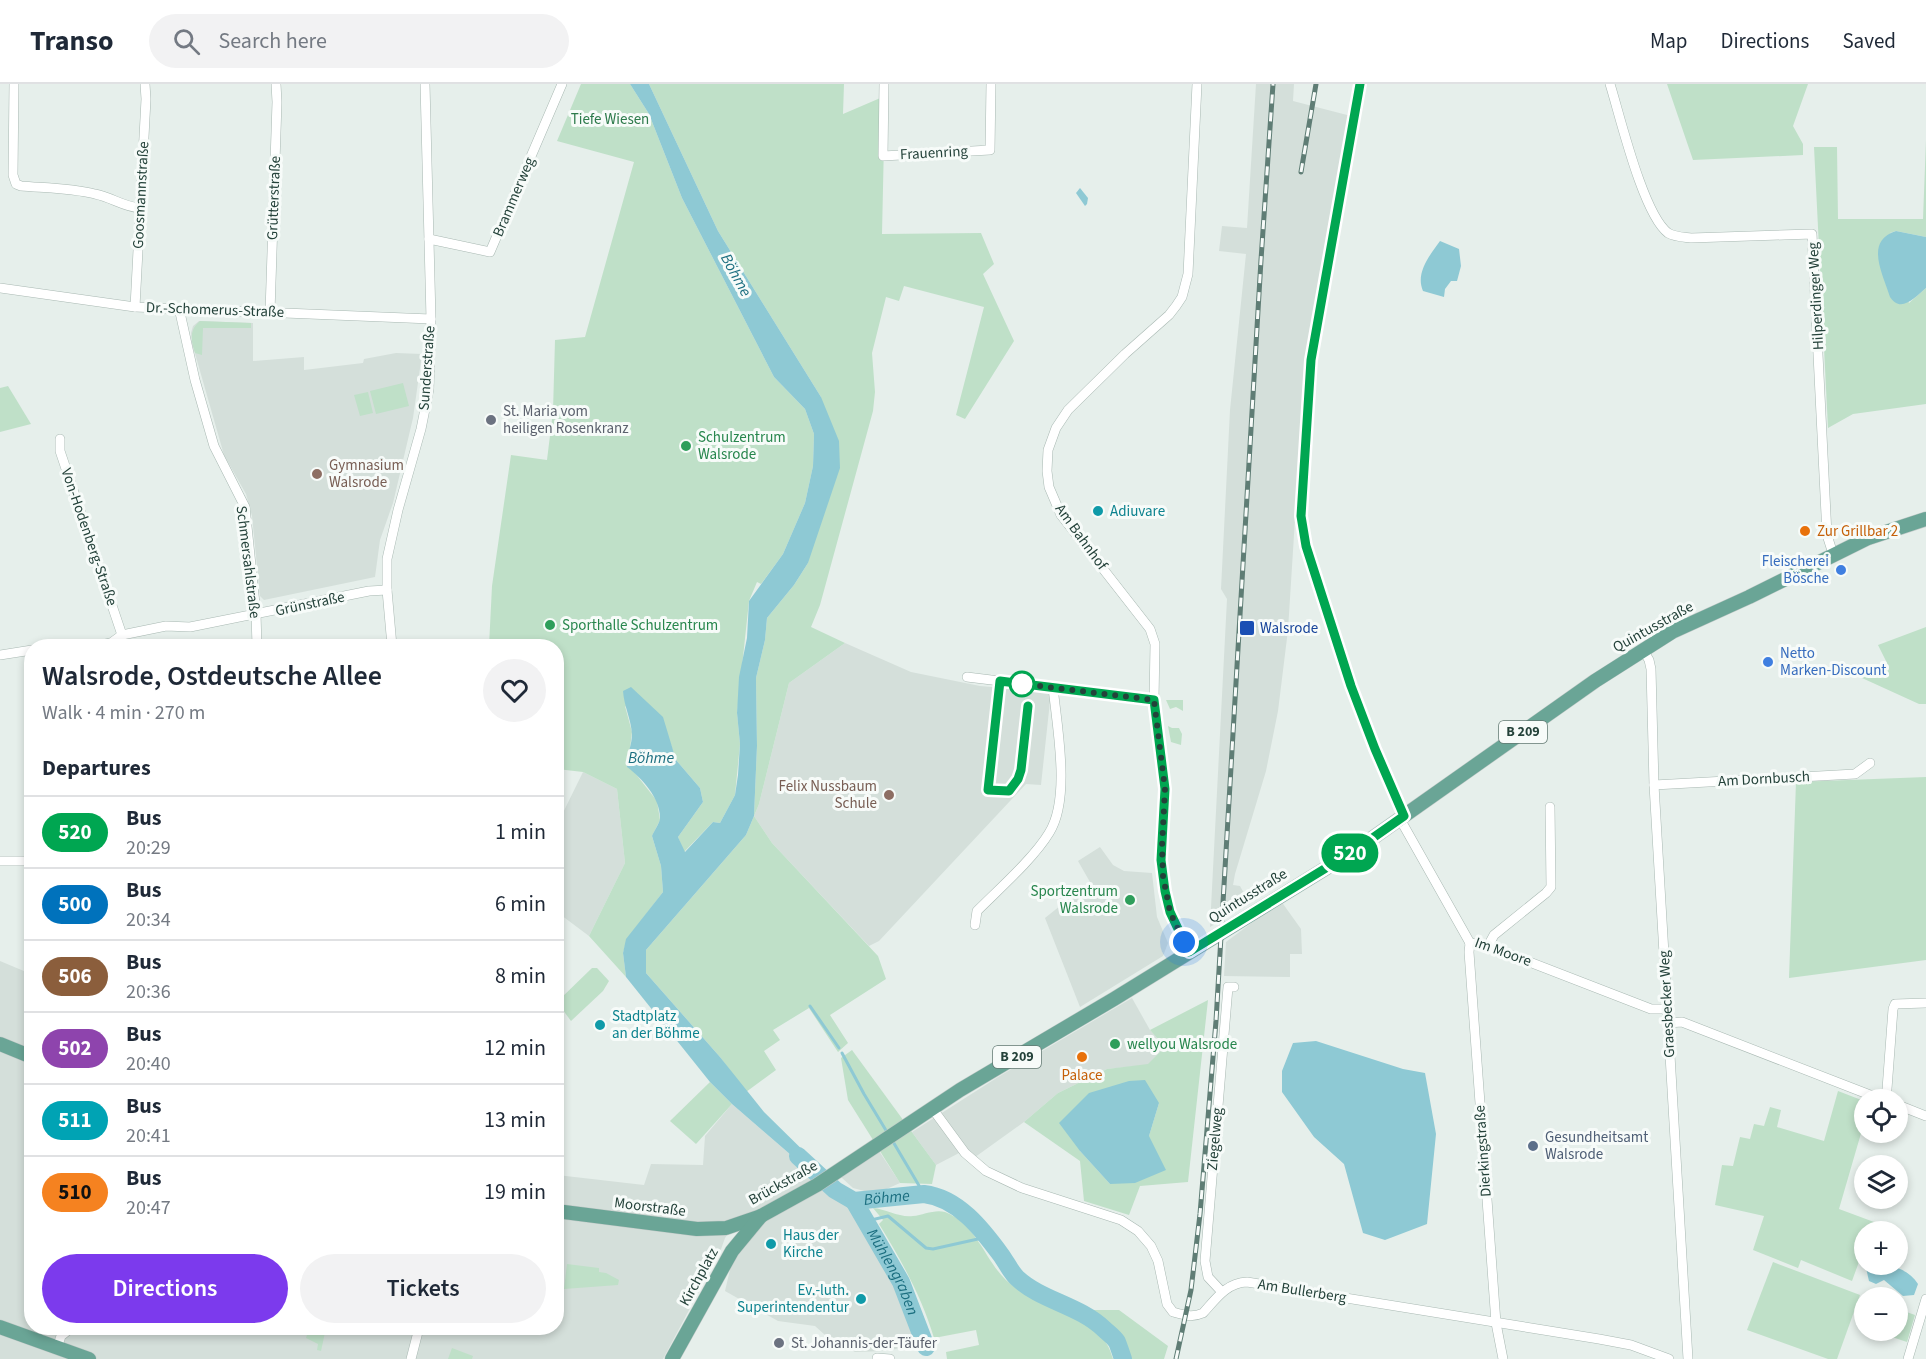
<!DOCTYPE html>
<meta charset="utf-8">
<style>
:root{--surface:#fff;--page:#f2f2f3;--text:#1f2937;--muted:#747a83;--line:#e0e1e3;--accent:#7c3aed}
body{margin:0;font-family:"Source Sans 3",sans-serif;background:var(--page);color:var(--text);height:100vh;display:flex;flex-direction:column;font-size:22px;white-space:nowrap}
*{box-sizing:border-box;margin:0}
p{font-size:20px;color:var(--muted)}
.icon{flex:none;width:33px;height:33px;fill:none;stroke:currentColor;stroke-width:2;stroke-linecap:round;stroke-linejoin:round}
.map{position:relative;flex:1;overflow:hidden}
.side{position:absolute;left:24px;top:555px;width:540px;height:696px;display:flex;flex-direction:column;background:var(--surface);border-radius:24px;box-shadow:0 3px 9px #0003}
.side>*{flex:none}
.badge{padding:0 12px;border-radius:20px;font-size:21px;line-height:39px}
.tools{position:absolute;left:1854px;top:1005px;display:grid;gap:12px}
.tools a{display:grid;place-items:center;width:54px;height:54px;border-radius:50%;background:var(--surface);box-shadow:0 3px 9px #0003;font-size:30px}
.you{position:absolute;width:30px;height:30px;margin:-15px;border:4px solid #fff;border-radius:50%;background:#1a73e8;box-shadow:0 0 0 9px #1a73e833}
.map>.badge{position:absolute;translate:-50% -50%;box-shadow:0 0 0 3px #fff}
h2{padding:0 18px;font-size:22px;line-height:54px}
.round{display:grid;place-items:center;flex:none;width:63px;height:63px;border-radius:32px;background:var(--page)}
.head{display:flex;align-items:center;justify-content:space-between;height:102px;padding:0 18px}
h1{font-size:28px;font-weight:600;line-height:45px}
.cta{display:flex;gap:12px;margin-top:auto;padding:12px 18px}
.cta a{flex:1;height:69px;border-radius:36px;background:var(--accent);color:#fff;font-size:24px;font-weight:600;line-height:69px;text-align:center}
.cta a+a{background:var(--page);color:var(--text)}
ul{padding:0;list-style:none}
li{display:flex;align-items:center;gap:18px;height:72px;padding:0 18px;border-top:2px solid var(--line)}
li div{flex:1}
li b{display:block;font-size:22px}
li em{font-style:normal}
li .badge{min-width:66px;font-weight:700;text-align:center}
header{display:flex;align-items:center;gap:36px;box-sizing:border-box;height:84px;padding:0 30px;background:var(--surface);border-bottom:2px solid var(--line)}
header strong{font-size:28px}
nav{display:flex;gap:33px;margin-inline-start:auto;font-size:21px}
.search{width:420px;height:54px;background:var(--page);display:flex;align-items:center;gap:15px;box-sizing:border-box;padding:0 21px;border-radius:33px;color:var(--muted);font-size:22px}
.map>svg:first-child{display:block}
</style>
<header>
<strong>Transo</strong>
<div class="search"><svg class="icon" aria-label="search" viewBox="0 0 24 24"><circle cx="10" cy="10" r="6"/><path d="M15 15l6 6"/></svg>Search here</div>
<nav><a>Map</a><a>Directions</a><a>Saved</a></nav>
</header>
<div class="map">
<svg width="1926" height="1275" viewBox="0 0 1926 1275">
<rect width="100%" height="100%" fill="#e6efeb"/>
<!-- built -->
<g fill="#d4dfda">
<path d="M1256 0H1294L1293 17 1351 32 1305 277 1288 546 1278 627 1266 687 1235 790 1233 801 1240 802 1250 820 1210 843 1227 515 1221 505 1230 326 1246 170 1219 167 1222 142 1247 144Z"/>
<path d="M199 237 253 239V277L304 273V286L363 279 364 275 396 269 422 270 413 334 393 419 380 456 375 493 264 516 260 512 252 432 246 410 224 371 192 259 191 249 193 242Z"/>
<path d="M845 559 911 588 980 602 1051 608 1041 701 1026 700 879 857 869 862 772 759 754 732 759 720 789 599Z"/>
<path d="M583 688 617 705 625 779 589 852 561 831 557 836 556 743Z"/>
<path d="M1100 763 1113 781 1124 787 1152 789 1157 833 1168 859 1163 872 1080 923 1045 834 1090 798 1078 777Z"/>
<path d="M1281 817 1301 845 1302 870H1290V893L1224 892 1226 858Z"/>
<path d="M0 877 31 890 32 1244H556L557 1091 644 1101 651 1080 703 1081 705 1052 732 1020 813 1090 809 1098 734 1141 725 1154 720 1168 663 1275H0Z"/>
<path d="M1132 914 1150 946 1165 963 1148 981 1107 985 1058 1009 1024 1038 971 1076 961 1068 936 1081 912 1048 998 993Z"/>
<path d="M879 1067 900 1099 882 1107 868 1108 853 1104 841 1093Z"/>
<path d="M824 1105 847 1119 855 1127 897 1203 920 1260 886 1267 855 1268 825 1251 815 1242 778 1237 725 1207 732 1177 768 1130 794 1117Z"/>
</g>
<!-- green -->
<g fill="#bfe0c8" fill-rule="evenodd">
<path d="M581 0H630L649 30 682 114 774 293 805 325 814 350 813 382 805 419 783 470 761 500 757 498 749 517 737 629 740 660 735 711 720 739 713 738 684 768 678 753 703 718 700 704 676 676 670 658 625 622 632 648 630 664 635 689 657 717 660 736 652 752 661 782 663 808 627 855 623 869 626 893 589 852 625 779 617 705 583 688 557 685 556 562H489L492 502 511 371 547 376 553 327 555 256 585 253 634 78 557 57Z"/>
<path d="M649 0H844L843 30 885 12 882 150 981 149 994 180 983 190 1014 257 965 335 956 331 984 223 904 202 899 217 886 213 872 269 875 308 873 327 820 521 811 543 845 559 789 599 759 720 754 732 772 759 878 872 886 895 830 931 848 959 838 968 809 924 773 946 780 956 764 967 776 986 746 1008 720 973 646 889V866L746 751 754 732 757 662 756 594 765 556 767 534 794 501 808 479 821 313 718 147Z"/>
<path d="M1667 0H1808L1793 42 1803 60V71L1693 76Z"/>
<path d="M1926 56V153L1896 147 1890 149 1909 219 1926 204V320L1853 330 1828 344 1814 63H1837L1838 135H1923Z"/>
<path d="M200 237 251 239V244H203L202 271 195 269C191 256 189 246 200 237Z"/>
<path d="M403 299 409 322 376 330 370 307Z"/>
<path d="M8 302 31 340 0 348V304Z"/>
<path d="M368 308 373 329 360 332 354 311Z"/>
<path d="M1926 543V620H1919L1862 594 1888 581 1878 561Z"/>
<path d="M1166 616H1183V627L1176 623 1170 625Z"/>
<path d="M1168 642 1172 644H1179L1182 650 1181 661 1171 658Z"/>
<path d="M1926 693V876L1789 894 1796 698Z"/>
<path d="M592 884H597L609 897 603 907 571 937 557 918Z"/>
<path d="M1208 916 1188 1098 1140 1102 1129 1131 1084 1117 1080 1077 1024 1038 1058 1009 1107 985 1148 980 1165 963 1150 946ZM1159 1019 1149 1052 1110 1100 1080 1067Z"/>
<path d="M852 966 936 1081 932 1100 900 1099 848 1016 841 974Z"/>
<path d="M710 998 732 1020 696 1060 670 1037Z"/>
<path d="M1838 1007 1864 1017V1039L1839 1125 1874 1138 1871 1147 1864 1148V1164L1852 1197 1801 1176 1798 1184 1753 1166 1764 1132 1715 1121 1722 1081 1733 1082 1740 1053 1750 1055 1754 1040 1764 1042 1770 1023 1781 1026 1777 1043 1824 1057Z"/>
<path d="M873 1124C886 1125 900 1134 913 1132 923 1131 935 1125 945 1128 982 1143 985 1184 1016 1204 1049 1225 1102 1230 1113 1275H947L946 1268 979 1261 976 1246 934 1254C922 1213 901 1176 879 1140L883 1136Z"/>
<path d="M1773 1178 1860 1211 1837 1275H1828L1747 1246Z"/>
<path d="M567 1180 599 1184V1188L606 1189 619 1196 618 1201 564 1205Z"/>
<path d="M1898 1225 1915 1231 1907 1258 1874 1247 1898 1246Z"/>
<path d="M1088 1226H1119L1168 1262 1164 1275H1131L1117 1247Z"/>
<path d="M309 1244H326L321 1267 317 1266 318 1260 306 1254Z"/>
<path d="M452 1264 473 1272 472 1275H448Z"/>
</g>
<!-- water -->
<g fill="#8ec9d4">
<path d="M630 0H649L718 147 821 313 839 357 840 384 808 479 794 501 767 534 765 556 756 594 757 662 754 732 746 751 646 866V889L720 973 764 1028 822 1085 813 1090 732 1020 710 998 626 893 623 869 626 855 663 808 661 782 652 752C654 747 659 740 660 735 661 715 642 694 627 683 626 672 632 662 632 650 631 635 624 622 623 607L631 603 663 633 676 676 700 704 703 718 678 753 685 768 713 738 720 739 735 711 738 691 740 660 737 629 739 593 747 554 749 517 783 470 805 419 813 382 814 350 805 325 774 293 682 114 649 30Z"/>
<path d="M1080 104 1088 114 1087 120 1085 122 1076 109Z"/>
<path d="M1896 147 1926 153V204C1915 213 1901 230 1890 213 1883 190 1864 157 1896 147Z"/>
<path d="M1440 157 1459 165 1461 182 1457 197H1451L1445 205 1444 213 1423 207C1415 189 1430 171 1440 157Z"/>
<path d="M1316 957 1403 985 1425 989 1436 1050 1427 1140 1385 1156 1363 1149 1344 1080 1314 1053 1282 1008V987L1293 959Z"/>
<path d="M1145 996 1159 1019 1149 1052 1166 1086 1135 1099 1110 1100 1080 1067 1059 1039 1089 1009 1129 997Z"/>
<path d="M1870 1181C1889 1180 1908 1184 1918 1200L1914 1211 1903 1212 1884 1196 1876 1200 1869 1197 1866 1184Z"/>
</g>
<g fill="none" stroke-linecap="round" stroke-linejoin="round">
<!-- stream -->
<g stroke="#8ec9d4" stroke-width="3">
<path d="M810 922 839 964"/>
<path d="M842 969 864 1010 887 1048"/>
<path d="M892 1056 924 1110"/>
<path d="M867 1137 888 1132 926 1164 933 1165 987 1153"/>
</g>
<!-- river -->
<g stroke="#8ec9d4" stroke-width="18">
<path id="s1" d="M798 1072 835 1106 854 1117 924 1110C958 1114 982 1145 1001 1171 1006 1178 1011 1188 1017 1194 1042 1217 1079 1221 1104 1245 1108 1249 1114 1253 1117 1258 1119 1263 1121 1269 1123 1275"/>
<path id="s2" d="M854 1117 901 1198 926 1263"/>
</g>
<!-- minor casing -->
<g stroke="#a8b8b2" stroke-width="10">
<g id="minor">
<path d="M14 0 13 91 16 100 21 102C46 104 71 104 95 110 111 113 124 123 140 124"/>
<path d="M884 0 883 72 990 66 991 0"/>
<path d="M1360 0 1311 276 1301 432 1306 462 1351 602 1375 665 1404 732"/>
<path d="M1610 0C1620 32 1643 130 1668 149 1675 153 1683 153 1691 154L1812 150 1827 451 1833 470"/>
<path d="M429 155 490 168 562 0"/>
<path d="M0 204 135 223 431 235"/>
<path d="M135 223 146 15 145 0"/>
<path d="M179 224 195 296 214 362 245 423 256 530 257 562"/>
<path d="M270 228 277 18 276 0"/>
<path d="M60 355V367L122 551"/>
<path d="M48 562H54"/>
<path d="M94 562 111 559 122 551 166 542 190 543 369 507 387 506"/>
<path d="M392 562 387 506V475L398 426 421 345 429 305 431 235 425 0"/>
<path d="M1643 566 1649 576 1651 585 1654 701 1688 1275"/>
<path d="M0 571 32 566"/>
<path d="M967 593 1154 616"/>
<path d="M1654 701 1855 690 1870 679"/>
<path d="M1400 735 1470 859"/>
<path d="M0 777H32"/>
<path d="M975 841 977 827C999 805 1034 774 1049 749 1071 715 1057 643 1053 603"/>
<path d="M1470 859 1469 868 1496 1239 1503 1275"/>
<path d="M1470 859 1488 862 1651 925H1667"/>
<path d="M1488 862 1494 851 1546 809 1551 803 1550 723"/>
<path d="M1189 868 1170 828 1163 792 1162 762 1165 705 1154 616 1155 560 1150 545 1061 431 1049 403 1047 387 1048 366 1056 344 1068 326 1125 270 1169 231 1176 222 1182 213 1188 190 1197 0"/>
<path d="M1668 939 1682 938 1883 1016"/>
<path d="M1884 1016 1887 1005 1893 925 1895 920 1926 919"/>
<path d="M1898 1021 1926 1032"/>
<path d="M932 1024 965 1069 986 1087 1022 1104 1121 1136 1138 1147 1151 1162 1158 1177 1167 1220 1173 1228C1183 1231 1192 1234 1203 1229 1216 1215 1226 1199 1247 1198L1599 1255 1631 1261 1669 1275"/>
<path d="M1222 1208 1208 1193 1205 1177 1228 903H1234"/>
<path d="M57 1264 61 1252 71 1244"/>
<path d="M877 1274 890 1275"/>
<path d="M411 1275 419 1244"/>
<path d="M1908 1275 1926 1215"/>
</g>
</g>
<!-- primary casing -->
<g stroke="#c2cac8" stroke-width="15">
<g id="primary">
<path d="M0 960 32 973"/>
<path d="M556 1127 697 1145 726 1144 761 1132 817 1101 960 1006 1114 915 1357 765 1595 597 1672 548 1749 513 1868 454 1926 435"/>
<path d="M0 1243 89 1275"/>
<path d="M672 1275 732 1167 761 1132"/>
</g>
</g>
<!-- minor -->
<use href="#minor" stroke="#fff" stroke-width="9"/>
<!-- primary -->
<use href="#primary" stroke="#6aa596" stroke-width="14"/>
<!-- rail casing -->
<g stroke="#5f7d75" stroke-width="5">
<g id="rail">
<path d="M1301 88 1316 0"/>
<path d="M1176 1275 1191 1206 1200 1130 1216 937 1261 176 1273 0"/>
</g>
</g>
<!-- rail -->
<use href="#rail" stroke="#f7fbf9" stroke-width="3" stroke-dasharray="9" stroke-linecap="butt"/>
</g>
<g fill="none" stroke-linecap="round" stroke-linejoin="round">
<!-- line casing -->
<g stroke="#fff" stroke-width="14">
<path id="line" d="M1028 622 1021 686 1018 695 1009 707 988 706 1000 597 1154 616 1165 705 1161 776 1165 807 1170 828 1189 868 1357 765 1404 732 1375 665 1351 602 1306 462 1301 432 1311 276 1360 0"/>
</g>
<!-- line -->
<use href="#line" stroke="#00a651" stroke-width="9"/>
<!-- walk -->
<path stroke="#24423a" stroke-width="6" stroke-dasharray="0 10.8" d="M1022 600 1015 599 1154 616 1165 705 1162 762 1163 792 1170 828 1184 858"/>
</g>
<!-- markers -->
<g fill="#6b7280" stroke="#f7fbf9" stroke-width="2">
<circle cx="491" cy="336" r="6"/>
<circle cx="779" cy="1259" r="6"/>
</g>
<g fill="#2e9e5b" stroke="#f7fbf9" stroke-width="2">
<circle cx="686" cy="362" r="6"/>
<circle cx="550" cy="541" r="6"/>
<circle cx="1130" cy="816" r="6"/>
<circle cx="1115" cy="960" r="6"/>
</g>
<g fill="#8d6e63" stroke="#f7fbf9" stroke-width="2">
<circle cx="317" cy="390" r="6"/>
<circle cx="889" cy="711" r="6"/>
</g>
<g fill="#0f9aa8" stroke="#f7fbf9" stroke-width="2">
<circle cx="1098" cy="427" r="6"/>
<circle cx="600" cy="941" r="6"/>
<circle cx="771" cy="1160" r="6"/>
<circle cx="861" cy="1215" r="6"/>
</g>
<g fill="#e8710a" stroke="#f7fbf9" stroke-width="2">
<circle cx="1805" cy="447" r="6"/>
<circle cx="1082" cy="973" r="6"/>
</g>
<g fill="#3f7fe0" stroke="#f7fbf9" stroke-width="2">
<circle cx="1841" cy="486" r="6"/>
<circle cx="1768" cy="578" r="6"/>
</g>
<rect fill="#1a4fb4" stroke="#f7fbf9" stroke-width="2" x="1239" y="536" width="16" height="16" rx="3"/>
<circle fill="#fff" stroke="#00a651" stroke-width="3" cx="1022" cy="600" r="12"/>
<circle fill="#5c6f8a" stroke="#f7fbf9" stroke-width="2" cx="1533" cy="1062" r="6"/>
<g text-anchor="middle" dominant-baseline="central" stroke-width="6" stroke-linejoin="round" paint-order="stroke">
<!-- shield labels -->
<g fill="#f7fbf9" stroke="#637a73" stroke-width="1.5">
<rect x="1499" y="637" width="48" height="22" rx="4.5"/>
<rect x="993" y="962" width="48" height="22" rx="4.5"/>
</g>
<g font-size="14" font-weight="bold" fill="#24423a">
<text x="1523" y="648">B 209</text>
<text x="1017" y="973">B 209</text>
</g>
<!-- park labels -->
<g font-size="15" fill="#2d7a4b" stroke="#f7fbf9">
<text x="610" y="35">Tiefe Wiesen</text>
</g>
<!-- street labels -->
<g font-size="15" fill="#24423a" stroke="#f7fbf9">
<text transform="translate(934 69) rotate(-3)">Frauenring</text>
<text transform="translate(141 111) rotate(-87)">Goosmannstraße</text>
<text transform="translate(514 113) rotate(-67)">Brammerweg</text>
<text transform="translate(274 114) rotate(-88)">Grütterstraße</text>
<text transform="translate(1816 212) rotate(-93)">Hilperdinger Weg</text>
<text transform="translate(215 226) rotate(2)">Dr.-Schomerus-Straße</text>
<text transform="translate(427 284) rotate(-86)">Sunderstraße</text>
<text transform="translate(89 453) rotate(71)">Von-Hodenberg-Straße</text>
<text transform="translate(1081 453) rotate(54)">Am Bahnhof</text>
<text transform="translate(248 478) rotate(83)">Schmersahlstraße</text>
<text transform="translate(310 520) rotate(-12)">Grünstraße</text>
<text transform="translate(1653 543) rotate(-29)">Quintusstraße</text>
<text transform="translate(1764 695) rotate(-3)">Am Dornbusch</text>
<text transform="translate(1248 812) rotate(-32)">Quintusstraße</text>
<text transform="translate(1503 868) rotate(20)">Im Moore</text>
<text transform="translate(1667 920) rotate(-93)">Graesbecker Weg</text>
<text transform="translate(1215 1055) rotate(-85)">Ziegelweg</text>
<text transform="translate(1483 1067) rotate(-94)">Dierkingstraße</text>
<text transform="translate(783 1099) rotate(-29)">Brückstraße</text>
<text transform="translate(650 1123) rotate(7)">Moorstraße</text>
<text transform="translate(699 1193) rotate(-61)">Kirchplatz</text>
<text transform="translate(1302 1207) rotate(9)">Am Bullerberg</text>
</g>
<!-- worship labels -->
<g font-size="15" fill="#5b616d" stroke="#f7fbf9" text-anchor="start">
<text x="503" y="327">St. Maria vom<tspan x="503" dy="17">heiligen Rosenkranz</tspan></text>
<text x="791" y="1259">St. Johannis-der-Täufer</text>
</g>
<!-- leisure labels -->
<g font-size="15" fill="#27864d" stroke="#f7fbf9" text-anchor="start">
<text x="698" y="353">Schulzentrum<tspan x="698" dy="17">Walsrode</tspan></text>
<text x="562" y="541">Sporthalle Schulzentrum</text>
<text x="1118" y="807" text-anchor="end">Sportzentrum<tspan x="1118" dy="17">Walsrode</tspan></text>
<text x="1127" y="960">wellyou Walsrode</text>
</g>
<!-- education labels -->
<g font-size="15" fill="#785e54" stroke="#f7fbf9" text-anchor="start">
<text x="329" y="381">Gymnasium<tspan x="329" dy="17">Walsrode</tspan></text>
<text x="877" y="702" text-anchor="end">Felix Nussbaum<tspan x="877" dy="17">Schule</tspan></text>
</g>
<!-- culture labels -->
<g font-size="15" fill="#0d838f" stroke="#f7fbf9" text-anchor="start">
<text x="1110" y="427">Adiuvare</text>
<text x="612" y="932">Stadtplatz<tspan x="612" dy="17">an der Böhme</tspan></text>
<text x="783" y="1151">Haus der<tspan x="783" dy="17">Kirche</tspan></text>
<text x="849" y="1206" text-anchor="end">Ev.-luth.<tspan x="849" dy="17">Superintendentur</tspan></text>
</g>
<!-- food labels -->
<g font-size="15" fill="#c56008" stroke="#f7fbf9" text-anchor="start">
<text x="1817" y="447">Zur Grillbar 2</text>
<text x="1082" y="991" text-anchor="middle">Palace</text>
</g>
<!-- shop labels -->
<g font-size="15" fill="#366cbe" stroke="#f7fbf9" text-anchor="end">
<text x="1829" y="477">Fleischerei<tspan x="1829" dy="17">Bösche</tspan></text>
<text x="1780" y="569" text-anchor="start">Netto<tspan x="1780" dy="17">Marken-Discount</tspan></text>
</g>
<!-- transit labels -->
<g font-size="15" fill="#164399" stroke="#f7fbf9" text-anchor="start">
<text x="1260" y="544">Walsrode</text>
</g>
<!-- service labels -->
<g font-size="15" fill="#4e5e75" stroke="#f7fbf9" text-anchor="start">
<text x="1545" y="1053">Gesundheitsamt<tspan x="1545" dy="17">Walsrode</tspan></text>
</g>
<!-- water labels -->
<g font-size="16" font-style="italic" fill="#1c6f80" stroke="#f7fbf9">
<text transform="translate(736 191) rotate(61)">Böhme</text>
<text x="651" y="674">Böhme</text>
<text stroke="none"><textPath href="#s1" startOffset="105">Böhme</textPath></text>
<text stroke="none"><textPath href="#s2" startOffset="81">Mühlengraben</textPath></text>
</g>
</g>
</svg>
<div class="tools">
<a><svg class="icon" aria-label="locate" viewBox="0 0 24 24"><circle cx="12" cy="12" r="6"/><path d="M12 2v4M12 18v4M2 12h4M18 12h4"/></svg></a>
<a><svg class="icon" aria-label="layers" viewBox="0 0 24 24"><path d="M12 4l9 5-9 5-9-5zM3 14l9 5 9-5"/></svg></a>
<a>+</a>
<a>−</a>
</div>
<div class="you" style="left:1184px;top:858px"></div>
<b class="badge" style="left:1350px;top:769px;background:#00a651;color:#fff">520</b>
<section class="side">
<div class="head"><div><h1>Walsrode, Ostdeutsche Allee</h1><p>Walk · 4 min · 270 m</p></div><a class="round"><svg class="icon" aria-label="heart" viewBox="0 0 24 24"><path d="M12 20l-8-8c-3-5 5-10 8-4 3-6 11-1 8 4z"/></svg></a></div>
<h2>Departures</h2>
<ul>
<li><span class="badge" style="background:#00a651;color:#fff">520</span><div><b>Bus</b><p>20:29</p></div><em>1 min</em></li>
<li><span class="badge" style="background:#0072bc;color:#fff">500</span><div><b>Bus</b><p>20:34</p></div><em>6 min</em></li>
<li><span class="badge" style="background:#8b5e3c;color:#fff">506</span><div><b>Bus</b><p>20:36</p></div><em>8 min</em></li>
<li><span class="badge" style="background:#8e44ad;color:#fff">502</span><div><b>Bus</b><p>20:40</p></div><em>12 min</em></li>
<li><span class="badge" style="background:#00a3b4;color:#fff">511</span><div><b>Bus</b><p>20:41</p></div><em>13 min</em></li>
<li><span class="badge" style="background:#f58220;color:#111">510</span><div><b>Bus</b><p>20:47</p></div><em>19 min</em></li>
</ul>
<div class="cta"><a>Directions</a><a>Tickets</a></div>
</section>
</div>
